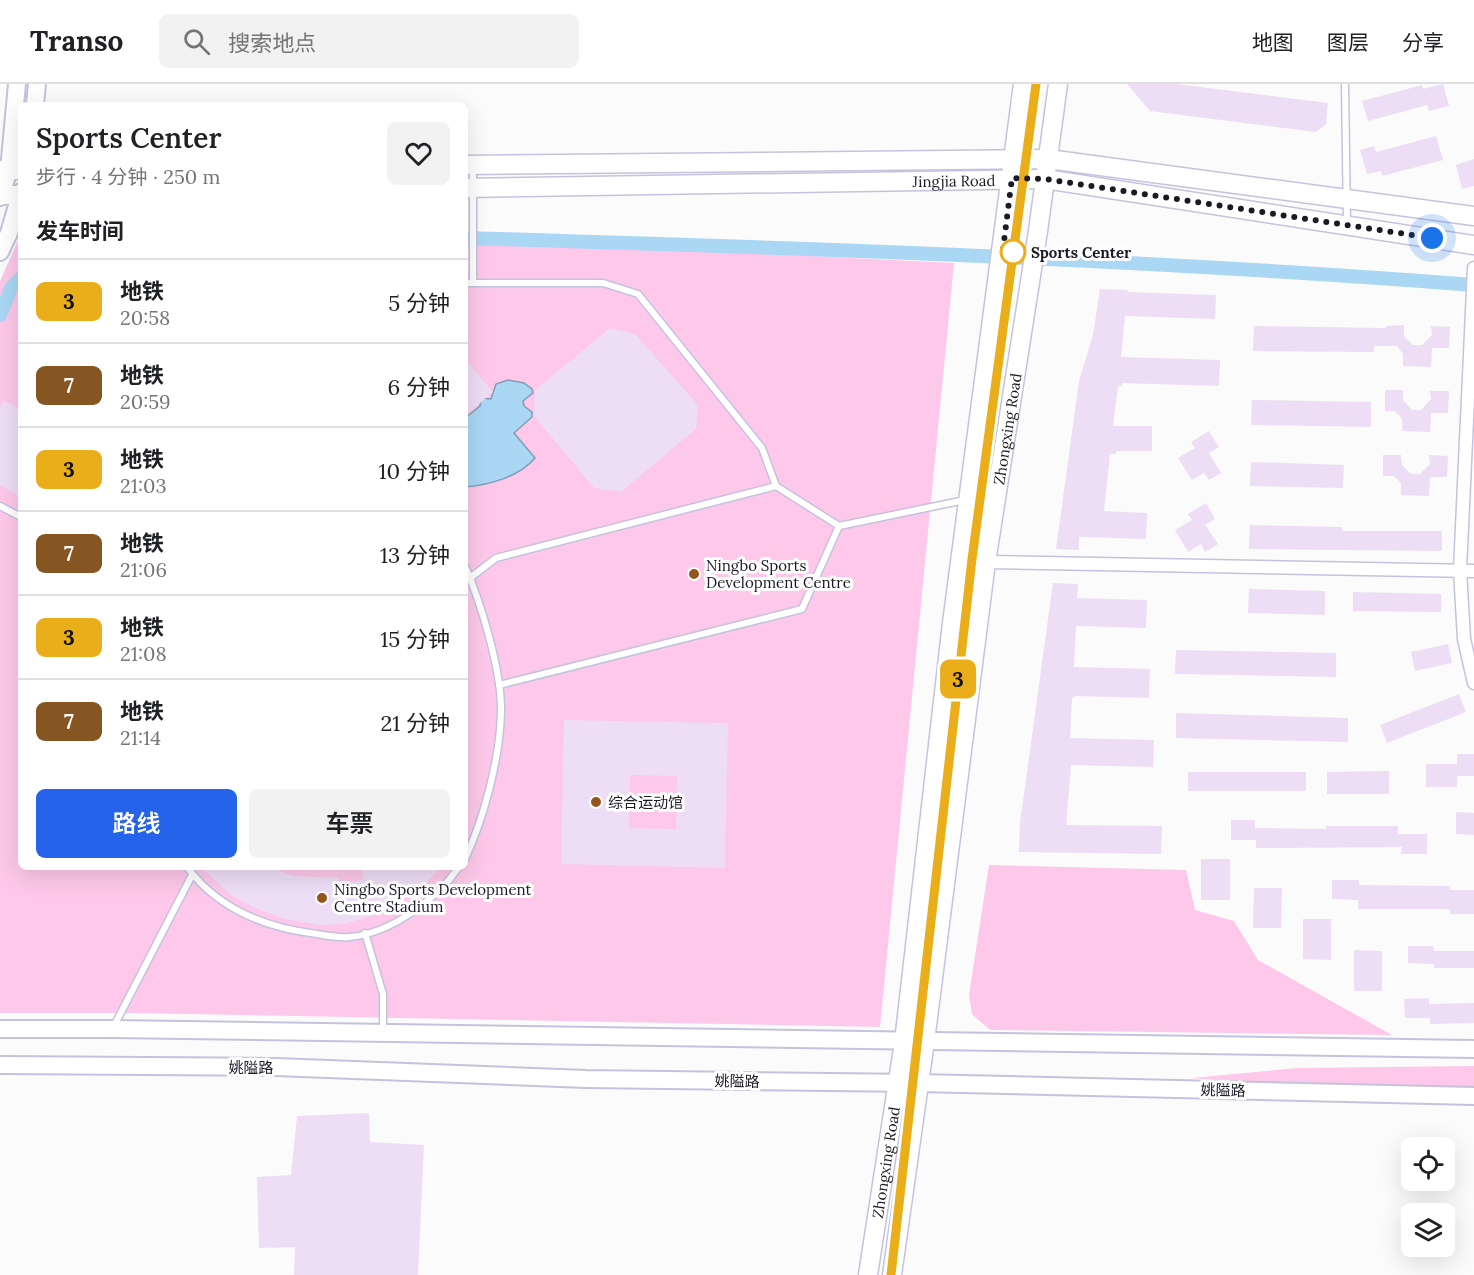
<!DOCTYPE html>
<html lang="zh">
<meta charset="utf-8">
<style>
:root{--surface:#fff;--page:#f2f2f2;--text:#202124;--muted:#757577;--line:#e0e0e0;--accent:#2563eb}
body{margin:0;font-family:Lora,"Noto Sans SC",serif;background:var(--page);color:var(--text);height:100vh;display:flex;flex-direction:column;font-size:22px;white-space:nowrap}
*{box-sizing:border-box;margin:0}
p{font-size:20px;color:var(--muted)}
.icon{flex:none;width:33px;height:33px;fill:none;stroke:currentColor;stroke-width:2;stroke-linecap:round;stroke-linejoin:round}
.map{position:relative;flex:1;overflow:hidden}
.drawer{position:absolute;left:18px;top:18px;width:450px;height:768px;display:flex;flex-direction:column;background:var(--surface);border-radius:9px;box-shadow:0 6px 24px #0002}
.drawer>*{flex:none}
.badge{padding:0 12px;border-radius:9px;font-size:21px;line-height:39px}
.fabs{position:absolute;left:1401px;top:1053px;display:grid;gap:12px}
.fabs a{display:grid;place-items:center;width:54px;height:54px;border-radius:9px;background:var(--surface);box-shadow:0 6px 24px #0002;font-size:30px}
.you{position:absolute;width:30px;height:30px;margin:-15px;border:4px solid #fff;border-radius:50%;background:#1a73e8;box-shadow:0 0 0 9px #1a73e833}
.map>.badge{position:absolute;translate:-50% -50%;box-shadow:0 0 0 3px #fff}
h2{padding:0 18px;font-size:22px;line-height:54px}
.round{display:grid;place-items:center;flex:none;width:63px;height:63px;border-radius:9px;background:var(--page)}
.headline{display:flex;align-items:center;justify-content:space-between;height:102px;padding:0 18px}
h1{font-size:28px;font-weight:600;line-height:45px}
.cta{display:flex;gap:12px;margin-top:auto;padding:12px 18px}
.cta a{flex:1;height:69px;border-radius:9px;background:var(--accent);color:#fff;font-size:24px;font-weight:600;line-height:69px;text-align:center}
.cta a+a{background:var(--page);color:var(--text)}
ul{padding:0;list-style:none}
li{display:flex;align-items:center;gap:18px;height:84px;padding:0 18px;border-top:2px solid var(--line)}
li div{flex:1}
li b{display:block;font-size:22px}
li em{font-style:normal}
li .badge{min-width:66px;font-weight:700;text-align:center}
header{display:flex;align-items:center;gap:36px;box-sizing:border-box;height:84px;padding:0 30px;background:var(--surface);border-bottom:2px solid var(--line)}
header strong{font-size:28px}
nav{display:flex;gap:33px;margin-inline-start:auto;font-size:21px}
.search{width:420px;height:54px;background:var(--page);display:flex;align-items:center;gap:15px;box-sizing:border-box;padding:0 21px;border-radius:9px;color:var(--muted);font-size:22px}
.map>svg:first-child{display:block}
</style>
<header>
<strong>Transo</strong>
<div class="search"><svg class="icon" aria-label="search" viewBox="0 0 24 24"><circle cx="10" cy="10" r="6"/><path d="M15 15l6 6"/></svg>搜索地点</div>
<nav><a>地图</a><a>图层</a><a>分享</a></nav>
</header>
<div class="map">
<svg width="1474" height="1191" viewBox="0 0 1474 1191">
<rect width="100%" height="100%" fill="#fbfbfb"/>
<!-- green -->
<g fill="#fdc8e9">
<path d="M21 150V783H465V155L954 179 880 943 132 929H0V197Z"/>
<path d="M989 781 1186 786 1195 826 1234 837 1258 876 1392 951 990 946 972 930 969 911Z"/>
<path d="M1474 982V1003L1289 1001 1191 994 1298 984Z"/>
</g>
<!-- water -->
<path fill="#aad7f4" stroke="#7f9eb6" stroke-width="1.5" d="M508 296 524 299 532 305 533 309 523 317 524 322 532 328V333L514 349 535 374C519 393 489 401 465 403V334L480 322 481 314 491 315 496 300Z"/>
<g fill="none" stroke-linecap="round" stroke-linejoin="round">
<!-- canal -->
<g stroke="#aad7f4" stroke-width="14">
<path d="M465 154C801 164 1138 175 1474 201"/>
<path d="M0 231 11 204 21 194"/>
</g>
</g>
<!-- building -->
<g fill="#edddf5" fill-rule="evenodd">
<path d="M1127 0H1177L1328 19 1326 40 1316 48 1150 27Z"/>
<path d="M1443 0 1449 22 1429 27 1427 21 1368 37 1362 17 1422 1 1423 5Z"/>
<path d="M1436 52 1443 76 1382 92 1381 87 1367 90 1360 66 1374 62 1376 68Z"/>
<path d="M1474 75V102L1462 105 1456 81Z"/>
<path d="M1100 205 1128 206 1127 208 1216 211 1215 235 1125 232 1121 273 1220 276 1219 302 1122 299V302H1118L1113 342H1152V367H1116V370H1110L1104 427 1147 429 1146 455 1079 453V466L1056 465 1079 297 1093 251Z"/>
<path d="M1404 241V252L1413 261H1422L1432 251 1431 242 1450 243 1449 264H1432L1431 283 1403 282V270L1397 262H1374V268L1253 267 1254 242 1386 244V242Z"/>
<path d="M610 244 635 250 698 321 696 345 621 408 594 404 534 332 535 306Z"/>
<path d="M465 276 493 308 465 332Z"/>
<path d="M1385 306H1403V316L1412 326H1421L1431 315 1430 307H1449L1448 329H1431L1430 348 1402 347V335L1395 327H1385Z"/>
<path d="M4 316 21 326V414L0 401V323Z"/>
<path d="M1252 316 1371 318V343L1251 341Z"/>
<path d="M1209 347 1219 363 1209 369 1221 389 1209 396 1204 389 1192 396 1178 374 1195 364 1191 358Z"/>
<path d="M1383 371H1401L1402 381 1411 390H1420L1430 380 1429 371 1448 372 1447 393H1430L1429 412 1401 411V399L1394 392H1383Z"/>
<path d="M1251 378 1344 381 1343 404 1250 402Z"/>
<path d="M1206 419 1215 435 1205 441 1218 460 1205 468 1201 460 1188 468 1175 446 1192 436 1188 430Z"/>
<path d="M1250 441 1342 443V447H1442V467L1249 465Z"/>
<path d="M1053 499 1078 500 1077 514 1147 516 1146 544 1076 542 1074 583 1150 585 1149 614 1076 612 1072 614 1070 654 1154 656 1153 683 1071 681 1066 741 1162 742 1161 770 1019 768 1020 739Z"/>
<path d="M1249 505 1325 507V531L1248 529Z"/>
<path d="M1353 508 1441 510V528L1353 527Z"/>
<path d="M1448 560 1452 579 1415 587 1411 568Z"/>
<path d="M1176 566 1336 569V593L1175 590Z"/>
<path d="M1459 610 1466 628 1387 659 1380 641Z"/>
<path d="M1176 629 1348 634V658L1176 654Z"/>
<path d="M564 636 728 639 725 784 561 780ZM630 691 677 692 676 745 629 744Z"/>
<path d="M1457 670H1474V692H1457V703H1426V680H1457Z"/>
<path d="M1389 687V710H1327V688Z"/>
<rect x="1188" y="688" width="118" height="19"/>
<path d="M1456 728 1474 729V751L1456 750Z"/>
<path d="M1231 736H1255V744L1326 745V742H1398V750H1427V770H1401L1402 763 1256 764V756H1231Z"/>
<rect x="1201" y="775" width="29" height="41"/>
<path d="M201 783H271L293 792 338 794 340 801 364 795 362 786 370 783H442L419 805 384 828 344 840 319 841 284 835 251 822 231 811Z"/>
<path d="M1332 796H1359V801L1450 802V806H1474V830H1450V825H1358V816L1332 815Z"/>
<path d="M1254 804H1282L1281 844H1253Z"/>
<path d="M1303 835H1331V876L1303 875Z"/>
<path d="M1408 862H1433L1434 867H1474V884H1434V880L1408 879Z"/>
<path d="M1354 866 1382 867V907H1354Z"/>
<path d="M1429 914V920L1474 919V939L1430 940V934H1405L1404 915Z"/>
<path d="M369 1029 370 1058 424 1061 418 1191H294L295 1163 259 1164 257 1093 291 1091 297 1032Z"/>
</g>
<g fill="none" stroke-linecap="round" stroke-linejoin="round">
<!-- service casing -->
<g stroke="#c4c3dd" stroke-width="9">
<g id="service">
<path d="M1345 0 1347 140"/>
<path d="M473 91V199"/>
<path d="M465 199H603L638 210 762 364 776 402"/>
<path d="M0 422 21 433"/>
<path d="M465 482C481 519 502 588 501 628 500 674 484 734 465 775"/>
<path d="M470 494 496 474 776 402 839 442 965 416"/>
<path d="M499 601 802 525 839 442"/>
<path d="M187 783C218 825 267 844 317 850 328 852 339 854 350 853 391 849 436 816 459 783"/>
<path d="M365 849 383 910V948"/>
<path d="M114 942 192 791"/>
</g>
</g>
<!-- minor casing -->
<g stroke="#c4c3dd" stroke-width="15">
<g id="minor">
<path d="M1474 184 1460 486 1464 555 1474 599"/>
<path d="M986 478 1474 487"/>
</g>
</g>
<!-- secondary casing -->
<g stroke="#c4c3dd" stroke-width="20">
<g id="secondary">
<path d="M35 21 37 0"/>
<path d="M0 113 9 86 17 0"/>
<path d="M0 168 9 149 21 108"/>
<path d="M0 945H113L1474 965"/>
<path d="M0 981 276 983 586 995 917 999 1474 1012"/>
</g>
</g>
<!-- primary casing -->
<g stroke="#c4c3dd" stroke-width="21">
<g id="primary">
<path d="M465 81 1048 75 1474 132"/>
<path d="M0 86H21"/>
<path id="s1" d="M465 104 1045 95 1474 161"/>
<path d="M0 111H21"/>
<path id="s2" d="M868 1191 904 958 952 539 1023 0"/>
<path id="s3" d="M892 1191 925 957 986 478 1038 147 1058 0"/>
</g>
</g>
<!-- service -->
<use href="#service" stroke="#fff" stroke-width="6"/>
<!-- minor -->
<use href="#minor" stroke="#fff" stroke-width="12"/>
<!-- secondary -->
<use href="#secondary" stroke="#fff" stroke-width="16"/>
<!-- primary -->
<use href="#primary" stroke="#fff" stroke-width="18"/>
</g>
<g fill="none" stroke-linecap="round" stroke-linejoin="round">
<!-- line casing -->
<g stroke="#fff" stroke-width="14">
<path id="line" d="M891 1191 972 475 1036 0"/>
</g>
<!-- line -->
<use href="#line" stroke="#eaae1a" stroke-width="9"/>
<!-- walk -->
<path stroke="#1b1a24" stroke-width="6" stroke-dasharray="0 10.8" d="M1013 168 1003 165 1012 94 1045 95 1432 154"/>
</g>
<!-- markers -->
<circle fill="#fff" stroke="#eaae1a" stroke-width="3" cx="1013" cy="168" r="12"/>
<g fill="#94561c" stroke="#fff" stroke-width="2">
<circle cx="694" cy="490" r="6"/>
<circle cx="596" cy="718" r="6"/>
<circle cx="322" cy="814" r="6"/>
</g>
<g text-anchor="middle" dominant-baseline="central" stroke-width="6" stroke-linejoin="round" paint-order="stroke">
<!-- street labels -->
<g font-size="15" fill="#1b1a24" stroke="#fff">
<text stroke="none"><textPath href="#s1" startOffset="489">Jingjia Road</textPath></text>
<text stroke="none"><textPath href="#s3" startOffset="854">Zhongxing Road</textPath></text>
<text x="251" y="983">姚隘路</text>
<text transform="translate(737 997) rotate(1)">姚隘路</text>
<text transform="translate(1223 1006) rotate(1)">姚隘路</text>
<text stroke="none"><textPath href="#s2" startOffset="114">Zhongxing Road</textPath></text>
</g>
<!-- stop labels -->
<g font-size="15" font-weight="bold" fill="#1b1a24" stroke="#fff" text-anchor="start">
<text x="1031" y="168">Sports Center</text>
</g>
<!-- poi labels -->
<g font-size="15" fill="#1b1a24" stroke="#fff" text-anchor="start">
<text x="706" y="481">Ningbo Sports<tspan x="706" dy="17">Development Centre</tspan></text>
<text x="608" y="718">综合运动馆</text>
<text x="334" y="805">Ningbo Sports Development<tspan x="334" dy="17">Centre Stadium</tspan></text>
</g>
</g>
</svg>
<div class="fabs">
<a><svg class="icon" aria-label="locate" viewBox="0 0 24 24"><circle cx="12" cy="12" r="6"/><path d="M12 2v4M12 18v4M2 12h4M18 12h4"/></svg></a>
<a><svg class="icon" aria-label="layers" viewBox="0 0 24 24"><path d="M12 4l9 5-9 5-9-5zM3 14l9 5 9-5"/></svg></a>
</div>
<div class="you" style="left:1432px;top:154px"></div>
<b class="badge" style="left:958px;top:595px;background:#eaae1a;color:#111">3</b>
<section class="drawer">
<div class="headline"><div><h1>Sports Center</h1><p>步行 · 4 分钟 · 250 m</p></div><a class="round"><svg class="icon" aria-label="heart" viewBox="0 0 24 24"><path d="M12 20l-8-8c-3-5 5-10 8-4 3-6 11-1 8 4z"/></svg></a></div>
<h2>发车时间</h2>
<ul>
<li><span class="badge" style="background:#eaae1a;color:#111">3</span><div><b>地铁</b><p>20:58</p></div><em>5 分钟</em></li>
<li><span class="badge" style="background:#855622;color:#fff">7</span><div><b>地铁</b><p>20:59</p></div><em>6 分钟</em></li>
<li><span class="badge" style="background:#eaae1a;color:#111">3</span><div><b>地铁</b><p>21:03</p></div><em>10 分钟</em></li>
<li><span class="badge" style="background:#855622;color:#fff">7</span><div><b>地铁</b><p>21:06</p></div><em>13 分钟</em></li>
<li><span class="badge" style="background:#eaae1a;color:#111">3</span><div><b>地铁</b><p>21:08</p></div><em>15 分钟</em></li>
<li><span class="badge" style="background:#855622;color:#fff">7</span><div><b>地铁</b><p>21:14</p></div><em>21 分钟</em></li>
</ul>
<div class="cta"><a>路线</a><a>车票</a></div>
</section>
</div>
